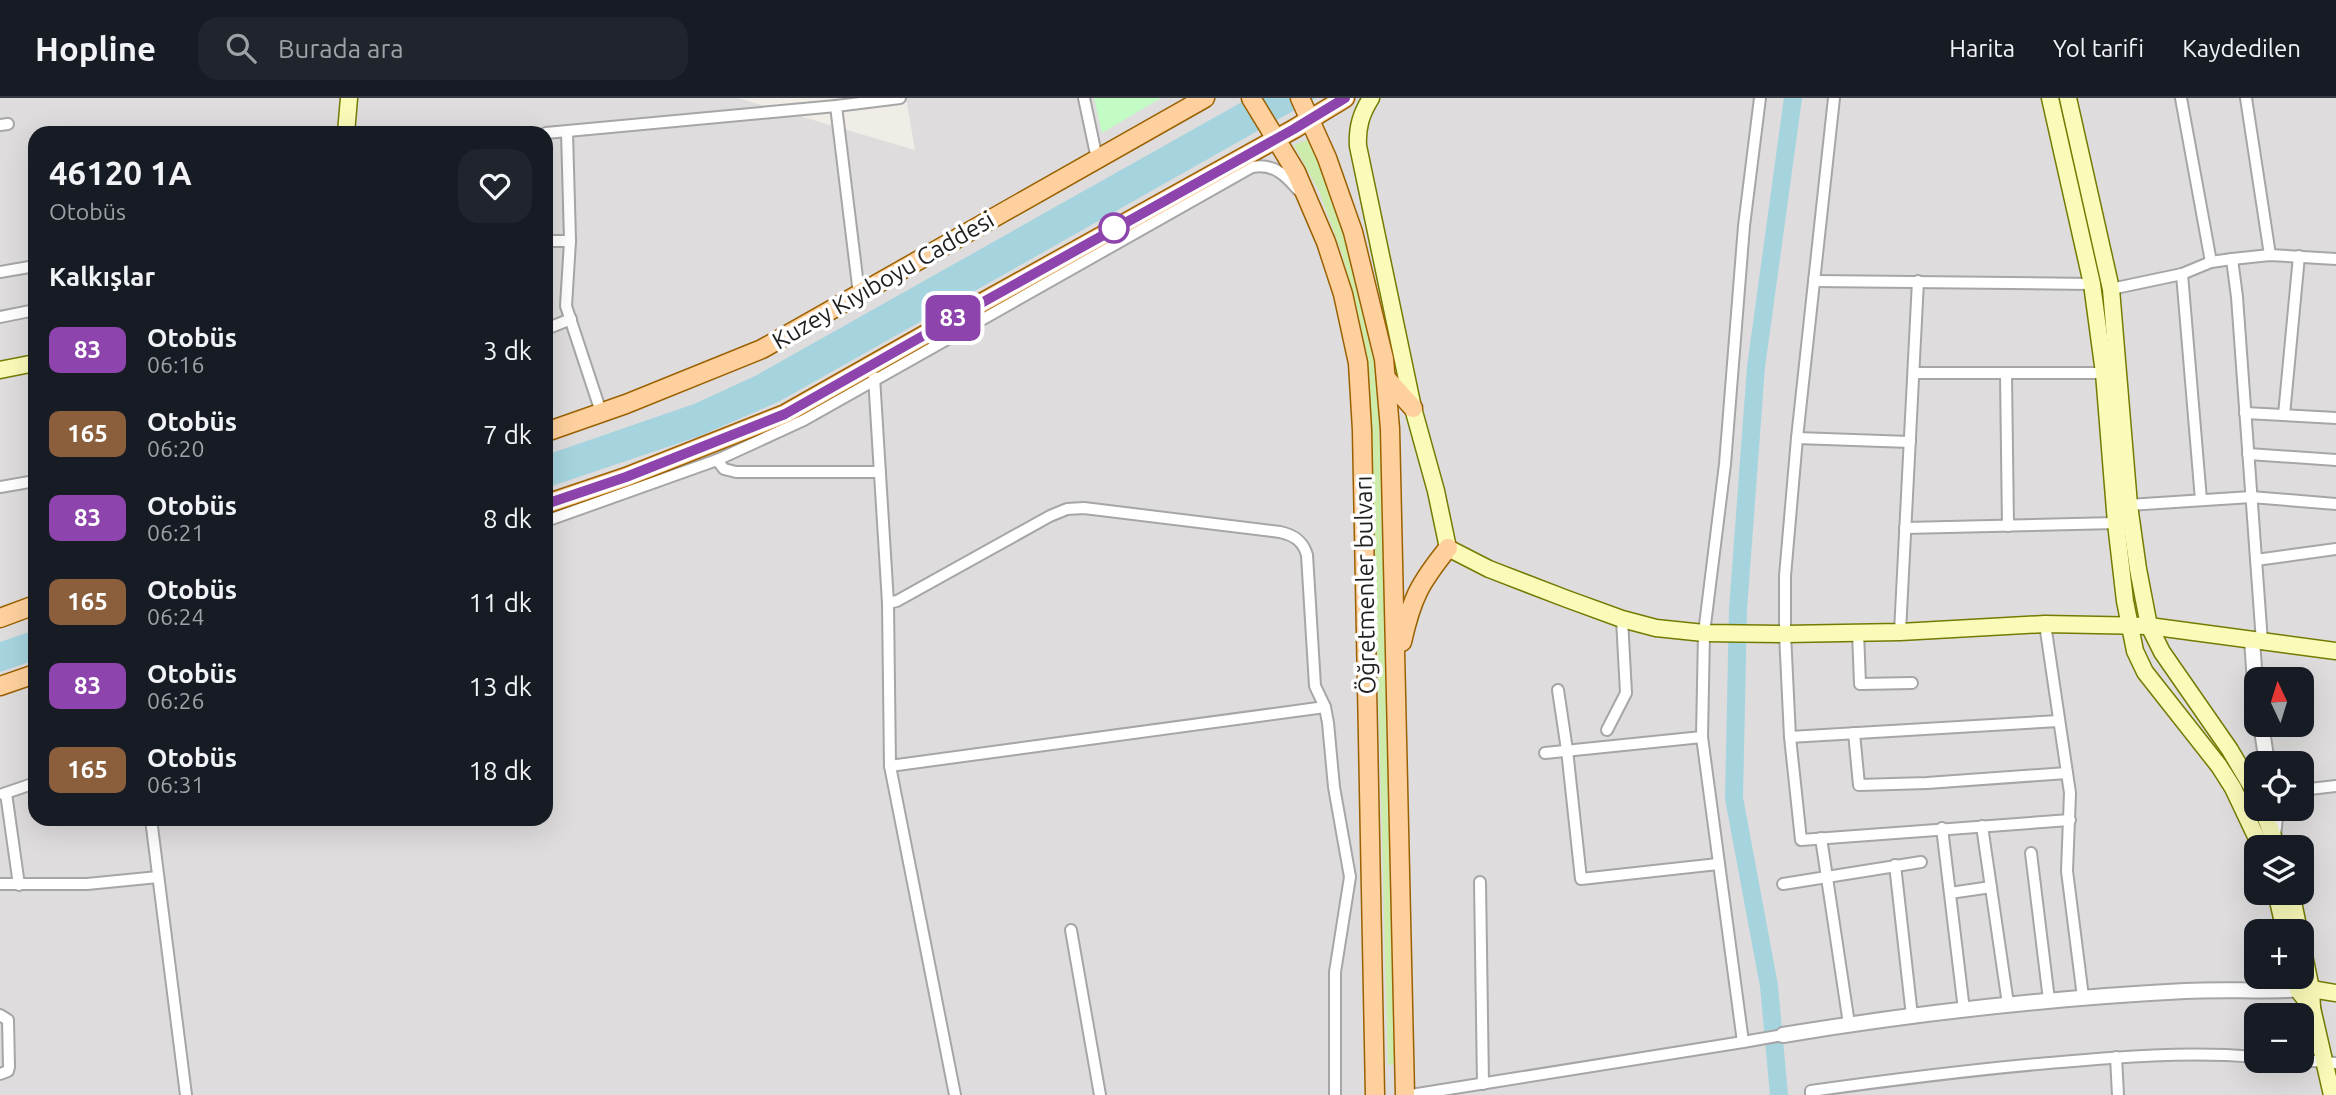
<!DOCTYPE html>
<html lang="tr">
<meta charset="utf-8">
<style>
:root{--surface:#171b24;--page:#20242c;--text:#f1f3f6;--muted:#9ea1a6;--line:#363941}
body{margin:0;font-family:Ubuntu,sans-serif;background:var(--page);color:var(--text);height:100vh;display:flex;flex-direction:column;font-size:26px;white-space:nowrap}
*{box-sizing:border-box;margin:0}
p{font-size:23px;color:var(--muted)}
.icon{flex:none;width:38px;height:38px;fill:none;stroke:currentColor;stroke-width:2;stroke-linecap:round;stroke-linejoin:round}
.map{position:relative;flex:1;overflow:hidden}
.details{position:absolute;left:28px;top:28px;width:525px;height:700px;display:flex;flex-direction:column;background:var(--surface);border-radius:21px;box-shadow:0 7px 28px #0002}
.details>*{flex:none}
.badge{padding:0 14px;border-radius:10px;font-size:24px;line-height:46px}
.needle{width:46px;rotate:356deg}
.fabs{position:absolute;left:2244px;top:569px;display:grid;gap:14px}
.fabs a{display:grid;place-items:center;width:70px;height:70px;border-radius:14px;background:var(--surface);box-shadow:0 7px 28px #0002;font-size:35px}
.map>.badge{position:absolute;translate:-50% -50%;box-shadow:0 0 0 4px #fff}
h2{padding:0 21px;font-size:26px;line-height:63px}
.round{display:grid;place-items:center;flex:none;width:74px;height:74px;border-radius:21px;background:var(--page)}
.overview{display:flex;align-items:center;justify-content:space-between;height:119px;padding:0 21px}
h1{font-size:33px;font-weight:700;line-height:52px}
ul{padding:0;list-style:none}
li{display:flex;align-items:center;gap:21px;height:84px;padding:0 21px}
li div{flex:1}
li b{display:block;font-size:26px}
li em{font-style:normal}
li .badge{min-width:77px;font-weight:700;text-align:center}
header{display:flex;align-items:center;gap:42px;box-sizing:border-box;height:98px;padding:0 35px;background:var(--surface);border-bottom:2px solid var(--line)}
header strong{font-size:33px}
nav{display:flex;gap:38px;margin-inline-start:auto;font-size:24px}
.search{width:490px;height:63px;background:var(--page);display:flex;align-items:center;gap:18px;box-sizing:border-box;padding:0 24px;border-radius:21px;color:var(--muted);font-size:26px}
.map>svg:first-child{display:block}
</style>
<header>
<strong>Hopline</strong>
<div class="search"><svg class="icon" aria-label="search" viewBox="0 0 24 24"><circle cx="10" cy="10" r="6"/><path d="M15 15l6 6"/></svg>Burada ara</div>
<nav><a>Harita</a><a>Yol tarifi</a><a>Kaydedilen</a></nav>
</header>
<div class="map">
<svg width="2336" height="997" viewBox="0 0 2336 997">
<rect width="100%" height="100%" fill="#f0ece6"/>
<!-- residential -->
<path fill="#dedcdc" fill-rule="evenodd" d="M0 0H738L915 52 906 0H2336V997H0ZM35 35H546V721H35ZM2256 581H2301V626H2256ZM2256 665H2301V710H2256ZM2256 749H2301V794H2256ZM2256 833H2301V878H2256ZM2256 917H2301V962H2256Z"/>
<!-- grass -->
<path fill="#cdebab" d="M1312 40 1352 153 1366 211 1376 268 1384 430 1397 966 1388 967 1374 429 1367 268 1357 211 1342 156 1319 93 1294 47Z"/>
<!-- park -->
<path fill="#c2fbc4" d="M1094 0H1161L1102 35Z"/>
<!-- water -->
<g fill="#a5d4df">
<path d="M1249 0H1316L780 303 700 338 546 390V357L694 306 755 278Z"/>
<path d="M35 532V562L0 574V544Z"/>
</g>
<g fill="none" stroke-linecap="round" stroke-linejoin="round">
<!-- river -->
<path stroke="#a5d4df" stroke-width="18" d="M1779 997 1769 888 1734 700 1738 511 1756 269 1793 0"/>
<!-- minor casing -->
<g stroke="#a6a6a6" stroke-width="14">
<g id="minor">
<path d="M1084 0 1097 61"/>
<path d="M1760 0 1744 128 1725 366 1704 535 1702 639 1743 944 1783 937"/>
<path d="M1834 0 1797 340 1785 478V536L1790 639 1801 742 2070 722"/>
<path d="M2181 0 2211 164"/>
<path d="M2246 0 2270 157"/>
<path d="M0 27 8 26"/>
<path d="M567 34 570 143 566 208 601 314"/>
<path d="M546 35 836 8"/>
<path d="M546 143H570"/>
<path d="M2232 161 2237 199 2262 544"/>
<path d="M0 174 35 168"/>
<path d="M2182 176 2201 402"/>
<path d="M1814 183 2092 186"/>
<path d="M2111 191 2182 176 2211 164 2232 161 2270 157 2336 161"/>
<path d="M859 196 836 8 900 0"/>
<path d="M0 219 35 212"/>
<path d="M546 231 571 221"/>
<path d="M1914 275H2104"/>
<path d="M2006 276 2008 428"/>
<path d="M874 279 888 505 890 668 955 997"/>
<path d="M2245 315 2336 320"/>
<path d="M2284 317 2299 158"/>
<path d="M1797 340 1910 344"/>
<path d="M2248 356 2336 362"/>
<path d="M717 362 724 371 736 374H880"/>
<path d="M0 389 35 383"/>
<path d="M2129 407 2251 399 2336 406"/>
<path d="M546 423 717 362 804 322 1252 69C1273 65 1286 77 1298 92"/>
<path d="M1905 430 2116 425"/>
<path d="M2256 462 2336 451"/>
<path d="M888 505 897 503 1050 418 1067 411 1084 410 1280 434C1294 437 1303 443 1307 457L1315 588 1325 609 1328 625 1334 689 1350 779 1335 874V997"/>
<path d="M2045 526 2070 695 2067 773 2083 899"/>
<path d="M1858 534 1860 586 1912 585"/>
<path d="M1900 534 1918 183"/>
<path d="M1558 592 1567 652 1581 781 1718 766"/>
<path d="M1607 632 1626 595 1622 521"/>
<path d="M1854 635 1859 687 1927 685 2067 675"/>
<path d="M1790 639 2059 623"/>
<path d="M1545 655 1702 639"/>
<path d="M890 668 1325 609"/>
<path d="M2301 692 2336 688"/>
<path d="M6 695 19 787"/>
<path d="M3 696 35 685"/>
<path d="M151 721 186 997"/>
<path d="M1982 728 2008 906"/>
<path d="M1942 730 1964 912"/>
<path d="M1821 740 1849 926"/>
<path d="M2031 755 2049 902"/>
<path d="M1895 767 1912 918"/>
<path d="M1480 784 1483 986"/>
<path d="M0 786H87L158 779"/>
<path d="M1783 786 1921 764"/>
<path d="M1950 795 1991 789"/>
<path d="M1071 832 1100 997"/>
<path d="M0 917 8 922 9 969 8 973 0 976"/>
<path d="M2116 959 2118 997"/>
<path d="M2301 962 2336 965"/>
<path d="M1411 997 1743 944"/>
<path d="M1811 997V993C1890 982 1969 972 2049 965 2118 959 2186 953 2256 959"/>
</g>
</g>
<!-- tertiary casing -->
<g stroke="#a6a6a6" stroke-width="18">
<g id="tertiary">
<path d="M2252 541 2256 600"/>
<path d="M2261 626 2267 665"/>
<path d="M2273 738 2276 710"/>
<path d="M1783 937C1916 915 2050 900 2185 893 2226 891 2267 894 2307 891"/>
</g>
</g>
<!-- secondary casing -->
<g stroke="#737b02" stroke-width="19">
<g id="secondary">
<path d="M1371 0C1361 16 1357 29 1358 48L1413 310 1436 393 1448 450 1489 471 1567 501 1622 521 1656 530 1704 535 1785 536 1900 534 2045 526 2149 528 2336 553"/>
<path d="M2050 0 2092 186 2104 275 2116 425 2125 503 2135 553 2145 574 2219 668 2233 690 2261 749"/>
<path d="M2068 0 2111 191 2129 407 2138 471 2149 528 2162 554 2230 652 2256 696"/>
<path d="M346 35 349 0"/>
<path d="M0 272 35 265"/>
<path d="M2262 710 2277 749"/>
<path d="M2276 794 2285 833"/>
<path d="M2291 794 2299 833"/>
<path d="M2301 843 2311 891 2312 910 2332 997"/>
<path d="M2295 878 2298 892 2312 910"/>
<path d="M2311 891 2336 895"/>
</g>
</g>
<!-- primary casing -->
<g stroke="#9b6100" stroke-width="21">
<g id="primary">
<path d="M1251 0 1296 74 1326 144 1343 196 1358 265 1362 332 1375 997"/>
<path d="M1300 0 1327 60 1353 134 1384 261 1390 331 1405 997"/>
<path d="M1386 280 1413 310"/>
<path d="M546 334 626 306 762 251 1205 0"/>
<path d="M546 406 626 379 785 316 958 218 1294 31 1345 0"/>
<path d="M0 520 35 507"/>
<path d="M1402 544C1412 499 1420 485 1448 450"/>
<path d="M0 588 35 576"/>
</g>
</g>
<!-- minor -->
<use href="#minor" stroke="#fff" stroke-width="10"/>
<!-- tertiary -->
<use href="#tertiary" stroke="#fff" stroke-width="14"/>
<!-- secondary -->
<use href="#secondary" stroke="#fafbb9" stroke-width="16"/>
<!-- primary -->
<use href="#primary" stroke="#fed09d" stroke-width="18"/>
</g>
<g fill="none" stroke-linecap="round" stroke-linejoin="round">
<!-- line casing -->
<g stroke="#fff" stroke-width="16">
<path id="line" d="M546 406 626 379 785 316 958 218 1294 31 1345 0"/>
</g>
<!-- line -->
<use href="#line" stroke="#8e44ad" stroke-width="10"/>
</g>
<!-- markers -->
<circle fill="#fff" stroke="#8e44ad" stroke-width="3.5" cx="1114" cy="130" r="14"/>
<g text-anchor="middle" dominant-baseline="central" stroke-width="7" stroke-linejoin="round" paint-order="stroke">
<!-- street labels -->
<g font-size="24" fill="#1f1f1f" stroke="#fff">
<text transform="translate(883 182) rotate(-30)">Kuzey Kıyıboyu Caddesi</text>
<text transform="translate(1365 487) rotate(-91)">Öğretmenler bulvarı</text>
</g>
</g>
</svg>
<div class="fabs">
<a><svg class="needle" viewBox="-14 -14 28 28"><path d="M0-13l5 13h-10z" fill="#e53935"/><path d="M0 13l5-13h-10z" fill="#9ea1a6"/></svg></a>
<a><svg class="icon" aria-label="locate" viewBox="0 0 24 24"><circle cx="12" cy="12" r="6"/><path d="M12 2v4M12 18v4M2 12h4M18 12h4"/></svg></a>
<a><svg class="icon" aria-label="layers" viewBox="0 0 24 24"><path d="M12 4l9 5-9 5-9-5zM3 14l9 5 9-5"/></svg></a>
<a>+</a>
<a>−</a>
</div>
<b class="badge" style="left:953px;top:220px;background:#8e44ad;color:#fff">83</b>
<section class="details">
<div class="overview"><div><h1>46120 1A</h1><p>Otobüs</p></div><a class="round"><svg class="icon" aria-label="heart" viewBox="0 0 24 24"><path d="M12 20l-8-8c-3-5 5-10 8-4 3-6 11-1 8 4z"/></svg></a></div>
<h2>Kalkışlar</h2>
<ul>
<li><span class="badge" style="background:#8e44ad;color:#fff">83</span><div><b>Otobüs</b><p>06:16</p></div><em>3 dk</em></li>
<li><span class="badge" style="background:#8b5e3c;color:#fff">165</span><div><b>Otobüs</b><p>06:20</p></div><em>7 dk</em></li>
<li><span class="badge" style="background:#8e44ad;color:#fff">83</span><div><b>Otobüs</b><p>06:21</p></div><em>8 dk</em></li>
<li><span class="badge" style="background:#8b5e3c;color:#fff">165</span><div><b>Otobüs</b><p>06:24</p></div><em>11 dk</em></li>
<li><span class="badge" style="background:#8e44ad;color:#fff">83</span><div><b>Otobüs</b><p>06:26</p></div><em>13 dk</em></li>
<li><span class="badge" style="background:#8b5e3c;color:#fff">165</span><div><b>Otobüs</b><p>06:31</p></div><em>18 dk</em></li>
</ul>
</section>
</div>
